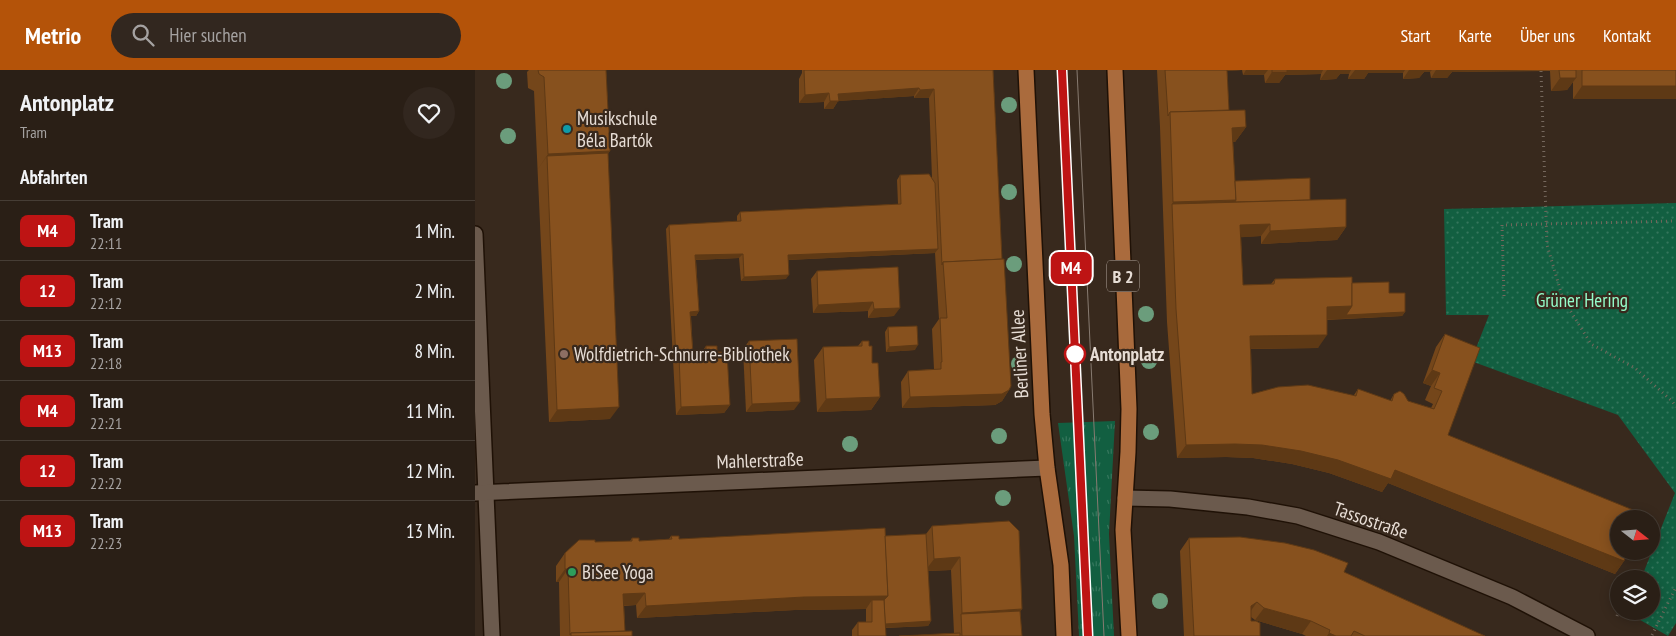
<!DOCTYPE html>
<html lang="de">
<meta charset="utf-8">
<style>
:root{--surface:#2a1f16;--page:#32271f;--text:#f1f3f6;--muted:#a5a2a1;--line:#463d35;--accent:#b45309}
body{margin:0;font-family:"PT Sans Narrow",sans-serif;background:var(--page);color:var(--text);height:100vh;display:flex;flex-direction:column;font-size:19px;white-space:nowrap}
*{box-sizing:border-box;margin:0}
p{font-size:16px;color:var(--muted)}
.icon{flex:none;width:28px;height:28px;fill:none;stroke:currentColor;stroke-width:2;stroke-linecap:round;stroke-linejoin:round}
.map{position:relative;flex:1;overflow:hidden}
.drawer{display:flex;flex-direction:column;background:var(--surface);width:475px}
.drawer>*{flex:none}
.badge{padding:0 10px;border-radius:8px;font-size:18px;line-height:32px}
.needle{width:32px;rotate:107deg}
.buttons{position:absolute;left:1135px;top:440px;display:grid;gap:10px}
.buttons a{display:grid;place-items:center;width:50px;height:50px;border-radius:50%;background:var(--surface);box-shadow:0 2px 12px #0003,0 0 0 1px var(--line);font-size:25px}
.map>.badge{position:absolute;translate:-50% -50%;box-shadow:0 0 0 2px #fff}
h2{padding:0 20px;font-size:19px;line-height:45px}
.round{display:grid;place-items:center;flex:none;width:52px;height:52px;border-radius:26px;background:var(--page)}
.overview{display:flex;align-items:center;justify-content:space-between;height:85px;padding:0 20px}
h1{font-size:24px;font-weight:800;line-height:38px}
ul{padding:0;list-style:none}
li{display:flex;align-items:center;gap:15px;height:60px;padding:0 20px;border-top:1px solid var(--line)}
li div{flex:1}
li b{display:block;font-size:19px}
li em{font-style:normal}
li .badge{min-width:55px;font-weight:700;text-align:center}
header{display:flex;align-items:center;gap:30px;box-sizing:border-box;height:70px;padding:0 25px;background:var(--accent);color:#fff}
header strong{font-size:24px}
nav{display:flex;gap:28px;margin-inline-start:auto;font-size:18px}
.search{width:350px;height:45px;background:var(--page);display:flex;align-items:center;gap:12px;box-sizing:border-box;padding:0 18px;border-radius:28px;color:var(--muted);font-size:19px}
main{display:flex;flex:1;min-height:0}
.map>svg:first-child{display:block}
</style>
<header>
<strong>Metrio</strong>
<div class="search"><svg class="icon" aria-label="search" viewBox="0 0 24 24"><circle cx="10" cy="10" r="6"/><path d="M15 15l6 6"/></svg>Hier suchen</div>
<nav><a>Start</a><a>Karte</a><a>Über uns</a><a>Kontakt</a></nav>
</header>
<main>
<section class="drawer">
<div class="overview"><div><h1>Antonplatz</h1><p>Tram</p></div><a class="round"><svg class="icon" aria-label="heart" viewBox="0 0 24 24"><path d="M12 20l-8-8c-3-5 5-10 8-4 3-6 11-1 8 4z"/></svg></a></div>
<h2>Abfahrten</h2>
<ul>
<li><span class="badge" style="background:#be1414;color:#fff">M4</span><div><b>Tram</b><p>22:11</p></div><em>1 Min.</em></li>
<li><span class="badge" style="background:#be1414;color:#fff">12</span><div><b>Tram</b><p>22:12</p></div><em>2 Min.</em></li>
<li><span class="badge" style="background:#be1414;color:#fff">M13</span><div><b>Tram</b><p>22:18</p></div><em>8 Min.</em></li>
<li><span class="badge" style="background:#be1414;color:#fff">M4</span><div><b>Tram</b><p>22:21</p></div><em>11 Min.</em></li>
<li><span class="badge" style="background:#be1414;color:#fff">12</span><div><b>Tram</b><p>22:22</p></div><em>12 Min.</em></li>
<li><span class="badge" style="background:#be1414;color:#fff">M13</span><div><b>Tram</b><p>22:23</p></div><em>13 Min.</em></li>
</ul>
</section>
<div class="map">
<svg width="1201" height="566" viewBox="0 0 1201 566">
<defs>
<pattern id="grass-tufts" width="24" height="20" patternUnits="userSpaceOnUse" patternTransform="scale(1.25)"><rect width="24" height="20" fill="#125f41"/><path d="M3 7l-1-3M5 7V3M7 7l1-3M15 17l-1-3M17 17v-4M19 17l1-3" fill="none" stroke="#34765c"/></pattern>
<pattern id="park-dots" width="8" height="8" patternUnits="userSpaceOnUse" patternTransform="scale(1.25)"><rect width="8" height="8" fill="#125f41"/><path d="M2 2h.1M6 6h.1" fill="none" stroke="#34765c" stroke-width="1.8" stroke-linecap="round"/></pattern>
</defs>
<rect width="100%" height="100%" fill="#38291d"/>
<!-- grass -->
<path fill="url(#grass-tufts)" d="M640 351 634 464 639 566H604L599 466 583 353Z"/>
<!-- park -->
<path fill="url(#park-dots)" d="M1201 133V553L1193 566 1153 543 1154 541H1176V509H1166L1200 423 1143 345 996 291 1014 245H971L969 139Z"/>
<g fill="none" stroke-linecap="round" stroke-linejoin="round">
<!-- minor casing -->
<g stroke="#1f1106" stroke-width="18">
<g id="minor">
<path d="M0 164 17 566"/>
<path d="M0 423 572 398"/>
<path d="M650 428 695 429 773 437 823 446 904 472 1037 527 1112 566"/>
</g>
</g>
<!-- primary casing -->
<g stroke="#1f1106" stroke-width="18">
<g id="primary">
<path d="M551 0 567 344 572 398 586 495 589 566"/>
<path d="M640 0 654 339 653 382 648 460 654 566"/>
</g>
</g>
<!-- path -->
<g stroke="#75685d" stroke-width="3" stroke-dasharray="1 4" stroke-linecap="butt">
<path d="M1066 1 1072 175 1088 229 1116 274 1160 298 1197 331 1201 337"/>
<path d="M1029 226 1027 155 1201 151"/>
<path d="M1142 546 1144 541"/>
<path d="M1177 565 1201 517"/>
</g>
<!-- minor -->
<use href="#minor" stroke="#6b5a4d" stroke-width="15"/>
<!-- primary -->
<use href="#primary" stroke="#aa6b3d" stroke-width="15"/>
<!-- tram -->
<g stroke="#877b71" stroke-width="1">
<path d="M587 0 613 566"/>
<path d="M602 0 629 566"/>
</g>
</g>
<!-- trees -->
<g fill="#6b9d7c">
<circle cx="29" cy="11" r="8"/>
<circle cx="534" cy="35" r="8"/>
<circle cx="33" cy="66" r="8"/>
<circle cx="534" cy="122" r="8"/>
<circle cx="539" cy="194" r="8"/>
<circle cx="671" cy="244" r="8"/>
<circle cx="674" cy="291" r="8"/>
<circle cx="544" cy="294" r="8"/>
<circle cx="676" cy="362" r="8"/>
<circle cx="524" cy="366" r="8"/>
<circle cx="375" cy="374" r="8"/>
<circle cx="528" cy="428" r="8"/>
<circle cx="685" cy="531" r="8"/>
</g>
<!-- wall -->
<g fill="#74461a">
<path d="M54 0H131L135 81 133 83 135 349 74 352 59 21 53 18 52 2Z"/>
<path d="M327 0H518L527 189 534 320 527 331 520 335 427 338 426 312 433 301 459 299 457 259 464 249 460 183 313 190 311 209 266 211 264 188 221 190 224 241 221 246H216L218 284 226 283 231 276 242 282 255 335 249 343 201 345 191 159 194 155 262 151V146L265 142 423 134 422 110 425 105 457 108 454 28H439V26L363 31 358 39H349V32L324 33V9L327 3Z"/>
<path d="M682 0H1201L1098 29V12L1092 20 1076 21 1075 1 977 2 972 8H956L955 2H949L944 8 928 9V3H893L889 9H873L874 4H865L861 9 845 10 846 4 810 5 804 13H790L789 5H768L767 0 752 1 754 40 771 57 760 72H758L760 111 835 130 871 157 862 170 786 174V166L766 167 768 215 796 214 800 209 877 213 914 223 930 242 927 246 852 250 843 278 776 279 777 324 879 325 883 319 915 331 919 324 933 331 956 338 958 334 950 330 956 316 948 313 961 277 970 264 973 365 1149 491 1140 504 913 413 907 422 854 403 817 394 778 388 751 387 702 388 692 252 685 57Z"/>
<path d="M423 197 419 246 393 248V241L338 243 336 209 342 201Z"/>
<path d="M413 257 440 280 411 282 410 262Z"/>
<path d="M274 271 319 340 271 342 268 279Z"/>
<path d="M387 271 394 276 397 293 405 327 396 340 342 342 339 290 348 277 383 276Z"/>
<path d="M457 456 547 539 545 541 547 566H424L479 563 476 500 453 501 456 551 453 556 410 558 411 566H377V560L383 552H391V539L320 540 162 548 161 535 149 536 150 561 157 566H85L84 512H81V496L90 483 120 472 155 471 157 468 164 471 194 469 196 466 204 469 410 466 451 464Z"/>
<path d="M714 468 869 502 1010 566H831L827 564 780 550 776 547V551L785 566H709L705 481Z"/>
</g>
<!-- shaded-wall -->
<g fill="#5e3915">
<path d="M752 0H768L752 1Z"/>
<path d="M771 0H793L789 5H768Z"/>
<path d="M807 0H848L846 4 810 5 804 13H790L797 2Z"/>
<path d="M852 0H876L874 4H865L861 9 845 10Z"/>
<path d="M880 0H930L928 3H893L889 9H873Z"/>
<path d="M934 0H957L955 2H949L944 8 928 9Z"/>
<path d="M961 0H1075L977 2 972 8H956Z"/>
<path d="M1085 8H1101L1092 20 1076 21Z"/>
<path d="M1107 16H1201V29H1098Z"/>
<path d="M444 18 439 26 363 31 358 39H349L355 31 363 24Z"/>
<path d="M459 19 454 28H439L445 20Z"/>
<path d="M354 23 349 32 324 33 330 25Z"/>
<path d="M771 57 760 72H747L757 58Z"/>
<path d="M135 81 124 96 72 86 63 99 73 84Z"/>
<path d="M761 130 835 138 697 134 698 132Z"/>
<path d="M795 154 786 166 756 168 765 155Z"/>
<path d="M871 157 862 170 786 174 795 161Z"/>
<path d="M463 179 460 183 310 190 313 185Z"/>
<path d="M268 184 264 188 217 190 220 185Z"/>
<path d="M314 205 311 209 266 211 269 207Z"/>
<path d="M398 232 393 241 338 243 343 235Z"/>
<path d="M877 236 930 242 927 246 843 250 852 237Z"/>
<path d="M425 238 419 246 393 248 399 239Z"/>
<path d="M224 241 221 246H212L215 242Z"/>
<path d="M852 265 843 278 766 279 775 266Z"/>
<path d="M443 275 440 280 411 282 414 277Z"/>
<path d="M957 300 965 303 956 316 948 313Z"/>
<path d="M534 320 527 331 520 335 427 338 435 327Z"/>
<path d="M405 327 396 340 342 342 351 329Z"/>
<path d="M325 332 319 340 271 342 277 334Z"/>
<path d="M255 335 249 343 201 345 206 337Z"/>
<path d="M144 337 135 349 74 352 82 340Z"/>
<path d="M760 374 787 375 826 381 920 400 1149 491 1140 504 913 413 907 422 854 403 817 394 778 388 751 387 702 388 711 375Z"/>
<path d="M485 487 476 500 450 501 459 489Z"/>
<path d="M90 499H93L84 512H81Z"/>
<path d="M170 523 161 535 139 536 148 524Z"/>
<path d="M413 526 404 538 397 530 391 539 320 540 162 548 171 536 329 527Z"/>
<path d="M782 532 773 545 776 536Z"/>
<path d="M789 538 836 551 827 564 780 550Z"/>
<path d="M547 539 538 552 486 544 487 543Z"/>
<path d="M456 551 453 556 404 558 407 554Z"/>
<path d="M854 563 861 566H852Z"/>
</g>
<!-- building -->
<g fill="#87511e" stroke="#5e3915">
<path d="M63 0H131L135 81 73 84 69 7 64 4Z"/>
<path d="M329 0H518L527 189 468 192 467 195 459 19 445 20 444 18 363 24 364 31H355L354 23 330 25Z"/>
<path d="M690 0H752L754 40 695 42 693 46Z"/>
<rect x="797" y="0" width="15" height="2"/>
<path d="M1084 0H1101V8H1085Z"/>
<rect x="1107" y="0" width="94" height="16"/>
<path d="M770 40 771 57 757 58 761 130 698 132 695 42Z"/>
<path d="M133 83 144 337 82 340 72 86Z"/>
<path d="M454 104 460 113 463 179 313 185 314 205 269 207 268 184 220 185 224 241 215 242 218 284 204 285 201 289 194 155 266 151 265 142 426 134 425 105Z"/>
<path d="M835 108V130L760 132 761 130 760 111Z"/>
<path d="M871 129V157L795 161V154L765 155 768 215 799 214 800 209 877 207V236L852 237V265L775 266 777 324 803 317 833 315 881 326 883 319 917 331 919 324 925 321 929 324 933 331 959 339 967 321 959 318 965 303 957 300 970 264 1005 278 973 365 1168 444 1166 449H1144V481H1153L1149 491 920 400 916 409 863 390 826 381 787 375 760 374 711 375 701 239 697 134Z"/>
<path d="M529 189 536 316 534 320 527 324 435 327 433 301 466 299V292H467L465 248H472L468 192Z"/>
<path d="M423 197 425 238 399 239 398 232 343 235 342 201Z"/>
<path d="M914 212V223H930V242L871 245 877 236V213Z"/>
<path d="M442 256 443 275 414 277 413 257Z"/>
<path d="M322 269 325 332 277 334 274 271Z"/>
<path d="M387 271H394V276H397V293H403L405 327 351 329 348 277 387 276Z"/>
<path d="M231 276H242V282H252L255 335 206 337 204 285 231 283Z"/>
<path d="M534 451 544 461 547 539 487 543 485 487 459 489 457 456Z"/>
<path d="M410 458 413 526 329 527 171 536 170 523 148 524 150 561 96 563 95 565 93 499H90V483L104 470H120V472L157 471V468H164V471L197 469 196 466H204V469Z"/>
<path d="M451 464 456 551 410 554 409 530 413 526 410 466Z"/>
<path d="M765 467 810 473 839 480 873 493 869 502 1010 566H890L879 561 876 566H861L854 563 855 560 836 551 789 538 782 532 776 536V551H781L785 553V566H719L714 468Z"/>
<path d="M397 530H409L411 566H383V552H397Z"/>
<path d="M545 541 547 566H487L486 544Z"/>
<path d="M157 561V566H96V563Z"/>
<path d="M485 563V566H424Z"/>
</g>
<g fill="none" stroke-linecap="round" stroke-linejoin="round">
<!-- line casing -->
<g stroke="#fff" stroke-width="11">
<path id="line" d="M587 0 613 566"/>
</g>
<!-- line -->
<use href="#line" stroke="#be1414" stroke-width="8"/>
</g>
<!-- markers -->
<circle fill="#0f9aa8" stroke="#38291d" stroke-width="2" cx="92" cy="59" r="5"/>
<circle fill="#8d6e63" stroke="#38291d" stroke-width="2" cx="89" cy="284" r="5"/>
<circle fill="#fff" stroke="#be1414" stroke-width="2.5" cx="600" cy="284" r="10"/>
<circle fill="#2e9e5b" stroke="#38291d" stroke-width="2" cx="97" cy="502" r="5"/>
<g text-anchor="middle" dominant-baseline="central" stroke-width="4.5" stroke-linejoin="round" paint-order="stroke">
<!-- shield labels -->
<rect fill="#38291d" stroke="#b2a79e" stroke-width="1" x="632" y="190.5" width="32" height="31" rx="4"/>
<g font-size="18" font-weight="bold" fill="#e7ddd5">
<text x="648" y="206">B 2</text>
</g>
<!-- poi labels -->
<g font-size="19" fill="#e7ddd5" stroke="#38291d" text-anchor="start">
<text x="102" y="48">Musikschule<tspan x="102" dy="22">Béla Bartók</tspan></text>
<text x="99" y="284">Wolfdietrich-Schnurre-Bibliothek</text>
<text x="107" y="502">BiSee Yoga</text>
</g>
<!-- park labels -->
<g font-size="19" fill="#94fcc9" stroke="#38291d">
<text x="1107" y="230">Grüner Hering</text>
</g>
<!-- street labels -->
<g font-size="19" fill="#e7ddd5" stroke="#38291d">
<text transform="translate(544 284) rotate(-93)">Berliner Allee</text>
<text transform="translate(285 390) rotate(-2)">Mahlerstraße</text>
<text transform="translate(896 450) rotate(19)">Tassostraße</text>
</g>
<!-- stop labels -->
<g font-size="19" font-weight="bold" fill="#e7ddd5" stroke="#38291d" text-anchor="start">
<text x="615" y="284">Antonplatz</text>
</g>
</g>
</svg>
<div class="buttons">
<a><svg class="needle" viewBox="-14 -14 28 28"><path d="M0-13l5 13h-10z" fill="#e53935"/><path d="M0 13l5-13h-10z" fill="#a5a2a1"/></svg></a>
<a><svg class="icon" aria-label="layers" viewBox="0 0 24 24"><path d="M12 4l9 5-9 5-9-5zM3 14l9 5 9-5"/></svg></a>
</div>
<b class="badge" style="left:596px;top:198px;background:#be1414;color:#fff">M4</b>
</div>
</main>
